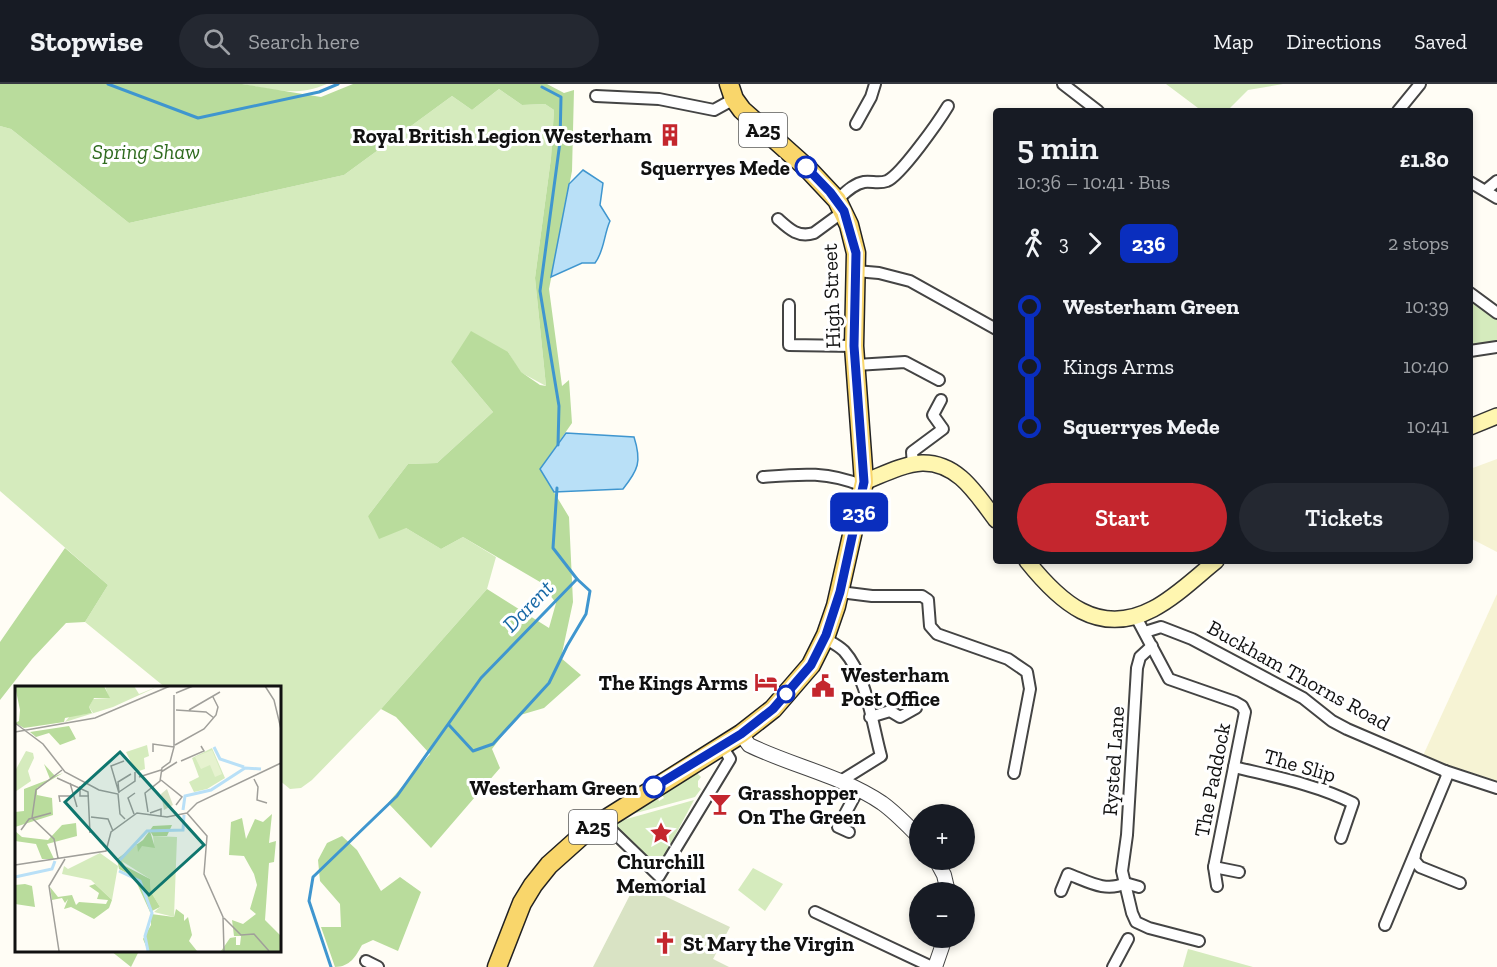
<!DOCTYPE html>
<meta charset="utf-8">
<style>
:root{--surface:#171b24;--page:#242831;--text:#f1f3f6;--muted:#9ea1a6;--line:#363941;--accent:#c4262e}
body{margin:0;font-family:"Zilla Slab",serif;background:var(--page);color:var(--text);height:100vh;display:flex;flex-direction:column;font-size:22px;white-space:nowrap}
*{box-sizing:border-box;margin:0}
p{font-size:20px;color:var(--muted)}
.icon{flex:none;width:33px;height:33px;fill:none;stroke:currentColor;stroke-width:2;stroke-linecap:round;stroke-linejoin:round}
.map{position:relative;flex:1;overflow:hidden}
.sheet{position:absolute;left:993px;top:24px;width:480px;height:456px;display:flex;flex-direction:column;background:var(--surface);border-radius:6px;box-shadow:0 3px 9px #0003}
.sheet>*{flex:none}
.badge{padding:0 12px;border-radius:9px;font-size:21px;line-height:39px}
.buttons{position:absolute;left:909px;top:720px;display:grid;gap:12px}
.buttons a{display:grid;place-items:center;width:66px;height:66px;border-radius:50%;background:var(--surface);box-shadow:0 3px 9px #0003;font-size:30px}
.map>.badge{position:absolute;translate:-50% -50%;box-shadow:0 0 0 3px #fff}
.legs{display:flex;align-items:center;gap:9px;height:66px;padding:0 24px;font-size:20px}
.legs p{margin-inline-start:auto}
.overview{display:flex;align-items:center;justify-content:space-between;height:102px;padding:0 24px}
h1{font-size:33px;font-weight:600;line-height:45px}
.action{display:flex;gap:12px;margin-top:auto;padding:12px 24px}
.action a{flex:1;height:69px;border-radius:36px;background:var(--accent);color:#fff;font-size:24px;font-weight:600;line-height:69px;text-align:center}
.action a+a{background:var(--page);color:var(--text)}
ul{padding:0 24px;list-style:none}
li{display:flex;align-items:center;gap:21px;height:60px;font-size:22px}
li i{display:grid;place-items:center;width:9px;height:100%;margin:0 8px;background:currentColor}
li i::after{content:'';width:15px;height:15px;margin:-8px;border:4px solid;border-radius:50%;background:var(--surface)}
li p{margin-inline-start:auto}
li:first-child i{background:linear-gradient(#0000 50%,currentColor 0)}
li:last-child i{background:linear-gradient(currentColor 50%,#0000 0)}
header{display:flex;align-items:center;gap:36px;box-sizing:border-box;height:84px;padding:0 30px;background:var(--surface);border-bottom:2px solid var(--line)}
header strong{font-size:28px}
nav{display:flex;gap:33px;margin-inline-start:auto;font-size:21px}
.search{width:420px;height:54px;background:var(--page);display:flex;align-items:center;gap:15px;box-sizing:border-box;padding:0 21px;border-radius:33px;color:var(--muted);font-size:22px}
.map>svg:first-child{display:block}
</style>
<header>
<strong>Stopwise</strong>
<div class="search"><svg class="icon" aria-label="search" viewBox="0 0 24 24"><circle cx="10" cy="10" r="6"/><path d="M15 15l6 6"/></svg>Search here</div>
<nav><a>Map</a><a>Directions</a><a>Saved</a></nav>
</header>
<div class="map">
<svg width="1497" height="883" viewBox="0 0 1497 883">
<rect width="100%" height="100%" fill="#fffdf5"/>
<!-- farmland -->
<g fill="#f6f3d4">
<path d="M1497 375V468L1470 454V385Z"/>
<path d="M1497 510V702L1421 676Z"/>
</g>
<!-- green -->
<g fill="#d5ebbd">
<path d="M242 0H327C296 13 274 6 242 0Z"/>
<path d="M1166 0H1283L1248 6 1227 27H1202Z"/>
<path d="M499 5 522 21 545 20 554 26 551 74 535 194 546 302 520 288 508 268 451 278 493 328 437 379 408 380 368 432 406 444 441 465 463 453 496 473 487 505 381 625 312 696 301 704 290 705 279 696V604H166L85 538 108 501 0 407V42L11 45 129 139 344 91 452 12 472 26Z"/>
<path d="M1470 214 1497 235V258L1470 262Z"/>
<path d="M694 686 701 693 698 697V703L701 705 695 713 625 732 657 712 659 717 664 714 661 709Z"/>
<path d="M694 716 662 776 657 780 614 742 616 738Z"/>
<path d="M753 784 783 800 765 827 738 806Z"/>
<path d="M1188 865 1192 866 1253 883H1183Z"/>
</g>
<!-- forest -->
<g fill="#b9dc9c">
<path d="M0 0H242L321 13 353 0H547L564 9 574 6 572 87 549 205 562 302 569 296 572 339 540 385 569 433 573 518 561 574 581 591 544 624 517 632 492 665 500 684 431 764 388 719 430 670 396 633 381 625 487 505 549 544 556 519 540 498 463 453 441 465 406 444 379 455 368 432 408 380 437 379 493 328 451 278 471 247 508 268 521 288 540 301 546 302 535 194 551 74 554 26 545 20 522 21 499 5 472 26 452 12 344 91 129 139 11 45 0 42Z"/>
<path d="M65 464 108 501 85 538 66 539 32 575 0 616V558Z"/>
<path d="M342 752 357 766 381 807 400 793 421 808 398 867 373 856 362 861C356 872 350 883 335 883L321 843H341L340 820 320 797 318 776 327 759Z"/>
<path d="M111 867H110H139L131 883Z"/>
</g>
<!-- cemetery -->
<path fill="#d9e3c4" d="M632 807H654L730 843 713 875 729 883H593Z"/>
<!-- water -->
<g fill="#b9e0f7" stroke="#3f96cf" stroke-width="1.5">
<path d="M583 86 603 99 600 121 610 137C604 150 604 168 595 179H582L551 193 569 100Z"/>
<path d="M566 349 634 353C642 378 638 386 623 405L554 408 540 385Z"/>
</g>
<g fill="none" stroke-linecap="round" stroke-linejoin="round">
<!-- stream -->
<g stroke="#3f96cf" stroke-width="3">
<path d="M108 0 198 34 319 8 338 0"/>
<path d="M542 3 561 13 560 58 540 207 559 322 558 361"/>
<path d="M449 641 473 667 493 660 549 599 567 562 586 530 590 507 577 495"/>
<path d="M331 883 309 817 313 793 397 712 481 594 577 495 553 464 557 404"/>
</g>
<!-- minor casing -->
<g stroke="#444" stroke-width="14">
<g id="minor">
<path d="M1063 0 1098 27"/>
<path d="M596 12 659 15 714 26 734 15"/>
<path d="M1398 27 1420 0"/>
<path d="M856 40 871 13 875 0"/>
<path d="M1470 98 1497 114"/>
<path d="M1486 106 1497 97"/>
<path d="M837 116C845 109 853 100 864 98 872 97 879 100 887 97 901 91 939 37 948 22"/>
<path d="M778 135C789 145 798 154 814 149L844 127"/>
<path d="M856 187 879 189 910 197 996 245"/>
<path d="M1470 209 1497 229"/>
<path d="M789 221V261L854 262"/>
<path d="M1470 267 1497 263"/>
<path d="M856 281 905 278 939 296"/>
<path d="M913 381 912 368 943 345 933 331 941 316"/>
<path d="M763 393C800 390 827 387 863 402"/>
<path d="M840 508 872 512H922L928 516 930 542 937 550 1008 575 1027 588 1030 605 1014 689"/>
<path d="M1136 533 1169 595 1235 618 1242 622 1245 628 1214 783 1217 802"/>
<path d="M1145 548 1161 543 1192 555 1303 614 1332 637 1347 645 1445 687 1447 692 1385 841"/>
<path d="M824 554C831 558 838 561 844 567 867 593 872 639 881 672L844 695 843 699"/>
<path d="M1152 562 1140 573 1137 584 1127 751 1122 787 1132 829 1136 838 1149 844 1199 857"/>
<path d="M870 633 890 627 900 633 916 624"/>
<path d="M1234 683C1275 693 1315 700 1353 719L1341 754"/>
<path d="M1445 687 1497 704"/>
<path d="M602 737 659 792 730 675 722 662"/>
<path d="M849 748 838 743 858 706"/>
<path d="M1415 771 1414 776 1420 783 1460 799"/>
<path d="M1214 783 1239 788"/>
<path d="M1061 807 1068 790C1087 797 1106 809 1125 799L1139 803"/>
<path d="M815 828 932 883"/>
<path d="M366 877 378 883"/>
<path d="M1113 883 1128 855"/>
</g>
</g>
<!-- tertiary casing -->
<g stroke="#444" stroke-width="16">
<g id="tertiary">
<path d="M741 650 749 661C792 682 842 692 882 719 896 729 908 742 920 754"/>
<path d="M936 776 944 791 948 808"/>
<path d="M935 883 945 854"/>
</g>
</g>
<!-- secondary casing -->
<g stroke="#333" stroke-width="18">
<g id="secondary">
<path d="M1470 343 1497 332"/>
<path d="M864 398C882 391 903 380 922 379 958 378 977 411 996 436"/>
<path d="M1027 477C1059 517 1098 554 1153 525 1176 513 1196 493 1216 477"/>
</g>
</g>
<!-- primary casing -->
<g stroke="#222" stroke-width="21">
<path id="primary" d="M497 883 522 819 533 801 549 781 587 747 741 650 773 625 811 581 826 551 836 522 864 398 854 262 856 169 849 141 837 116 807 84 742 26 734 15 729 0"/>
</g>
<!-- minor -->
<use href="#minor" stroke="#fff" stroke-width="10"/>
<!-- tertiary -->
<use href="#tertiary" stroke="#fff" stroke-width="14"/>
<!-- secondary -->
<use href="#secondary" stroke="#fff6b0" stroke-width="15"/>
<!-- primary -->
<use href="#primary" stroke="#f9d66b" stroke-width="18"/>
</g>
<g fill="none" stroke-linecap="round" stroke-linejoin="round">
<!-- line-1 casing -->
<g stroke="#fff" stroke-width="14">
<path id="line-1" d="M654 703 741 650 773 625 811 581 826 551 840 508 864 398 854 262 856 169 844 127 830 108 806 83"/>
</g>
<!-- line-1 -->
<use href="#line-1" stroke="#0a2ebe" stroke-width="9"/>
</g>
<!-- icons -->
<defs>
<g id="building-bare" transform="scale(1.8)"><path d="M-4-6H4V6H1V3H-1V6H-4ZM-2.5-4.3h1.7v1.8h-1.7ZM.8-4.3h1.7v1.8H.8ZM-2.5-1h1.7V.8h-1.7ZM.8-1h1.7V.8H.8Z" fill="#c4262e" stroke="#fff" stroke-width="2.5" paint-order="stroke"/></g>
<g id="hotel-bare" transform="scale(1.8)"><path d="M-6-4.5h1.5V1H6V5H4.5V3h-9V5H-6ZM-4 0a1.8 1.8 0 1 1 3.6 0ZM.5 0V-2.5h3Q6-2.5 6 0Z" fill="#c4262e" stroke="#fff" stroke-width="2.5" paint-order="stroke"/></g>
<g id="civic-bare" transform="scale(1.8)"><path d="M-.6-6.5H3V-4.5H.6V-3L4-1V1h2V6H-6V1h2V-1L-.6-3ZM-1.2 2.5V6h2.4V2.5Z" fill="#c4262e" stroke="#fff" stroke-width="2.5" paint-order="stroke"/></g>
<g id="bar-bare" transform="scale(1.8)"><path d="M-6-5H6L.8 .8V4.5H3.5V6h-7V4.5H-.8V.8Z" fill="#c4262e" stroke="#fff" stroke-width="2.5" paint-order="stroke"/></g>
<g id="sight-bare" transform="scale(1.8)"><path d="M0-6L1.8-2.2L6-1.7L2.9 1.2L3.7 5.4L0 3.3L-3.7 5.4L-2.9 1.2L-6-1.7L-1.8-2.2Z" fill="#c4262e" stroke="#fff" stroke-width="2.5" paint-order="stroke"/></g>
<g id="church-bare" transform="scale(1.8)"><path d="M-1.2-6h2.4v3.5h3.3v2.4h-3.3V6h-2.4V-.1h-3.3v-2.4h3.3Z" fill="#c4262e" stroke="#fff" stroke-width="2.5" paint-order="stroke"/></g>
</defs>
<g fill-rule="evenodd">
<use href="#building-bare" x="670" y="51"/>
<use href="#hotel-bare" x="766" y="598"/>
<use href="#civic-bare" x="823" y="602"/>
<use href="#bar-bare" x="720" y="720"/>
<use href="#sight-bare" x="661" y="749"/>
<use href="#church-bare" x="665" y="859"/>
</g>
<!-- markers -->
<g fill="#fff" stroke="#0a2ebe" stroke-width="3">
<circle cx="806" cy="83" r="10"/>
<circle cx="786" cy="610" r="8"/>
<circle cx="654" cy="703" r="10"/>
</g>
<g text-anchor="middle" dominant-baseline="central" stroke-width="6" stroke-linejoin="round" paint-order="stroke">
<!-- shield labels -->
<g fill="#fff" stroke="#585858" stroke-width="1.5">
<rect x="739" y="29" width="48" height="34" rx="4.5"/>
<rect x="569" y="726" width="48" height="34" rx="4.5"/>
</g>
<g font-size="20" font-weight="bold" fill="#111">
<text x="763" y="46">A25</text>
<text x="593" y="743">A25</text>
</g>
<!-- poi labels -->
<g font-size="21" font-weight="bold" fill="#111" stroke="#fff" text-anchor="start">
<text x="652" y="51" text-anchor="end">Royal British Legion Westerham</text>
<text x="841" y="590">Westerham<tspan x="841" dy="24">Post Office</tspan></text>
<text x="748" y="598" text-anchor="end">The Kings Arms</text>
<text x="738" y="708">Grasshopper<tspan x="738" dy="24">On The Green</tspan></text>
<text x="661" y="777" text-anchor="middle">Churchill<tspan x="661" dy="24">Memorial</tspan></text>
<text x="683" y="859">St Mary the Virgin</text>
</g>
<!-- park labels -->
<g font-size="21" font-style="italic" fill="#2f6b1f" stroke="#fff">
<text x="146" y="67">Spring Shaw</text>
</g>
<!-- stop labels -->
<g font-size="21" font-weight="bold" fill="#111" stroke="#fff" text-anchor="end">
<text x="790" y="83">Squerryes Mede</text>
<text x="638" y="703">Westerham Green</text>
</g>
<!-- street labels -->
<g font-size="21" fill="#111" stroke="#fff">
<text transform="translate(831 212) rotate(-92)">High Street</text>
<text transform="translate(1299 591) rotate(29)">Buckham Thorns Road</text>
<text transform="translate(1113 677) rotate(-86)">Rysted Lane</text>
<text transform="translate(1300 681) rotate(16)">The Slip</text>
<text transform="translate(1212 696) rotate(-79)">The Paddock</text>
</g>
<!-- water labels -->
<g font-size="22" font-style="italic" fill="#1768a6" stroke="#fff">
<text transform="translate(528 522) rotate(-46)">Darent</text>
</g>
</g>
<!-- overview -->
<g transform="translate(15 602)">
<rect width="266" height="266" fill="#fffdf5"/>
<path d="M90 0H119L124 8 144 0 98 21 50 36 55 30 78 27 74 21 78 13 94 12ZM132 59 134 70 129 72 130 83 121 86 111 66ZM197 62 210 92 192 103 179 106 174 96 184 91 177 72ZM11 65 18 67 19 72 13 85 16 95 0 106V85ZM138 150 162 151 159 231 139 226 145 221 136 206 135 193 105 174 122 158 139 159ZM85 167 103 180 97 214 76 194 47 188 49 180 53 183Z" fill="#d5ebbd"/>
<path d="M0 0H89L95 12H79L74 21 77 27 50 32 49 36 9 42 0 37 4 35 5 24ZM54 40 61 53 45 59 34 47 21 51 15 46ZM29 78 40 90 48 87 22 102V109L37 112 38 129 0 141V126L9 125V103L35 93ZM257 128 254 157 261 155 259 176 254 177 250 234 265 249V265H206L215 252 221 251V259H225L226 250H219L217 234 228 238 241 228 235 223 242 199 239 188 229 170 214 169 216 136 227 132 231 153 240 133 248 136ZM61 137 62 150 32 158 39 173H27L21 158 0 155V145L7 151 33 154 47 139ZM157 139 152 150H138L135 145 140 162 127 160 123 166 122 158 105 173 110 180 135 193 136 206 145 221 135 226 119 191 104 183 102 173 128 154 138 140ZM10 198 17 200 20 221 0 218V199ZM80 198 97 214 94 222 79 233 56 221 49 223 53 213 50 217 47 212 37 214 35 201 43 211 57 209 61 219 64 216 91 218 93 214 82 213 84 207 74 200ZM161 223 169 229V235L173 231 177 249 174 255 182 265H133L128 253 136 239V228L159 231Z" fill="#b9dc9c"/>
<path d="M152 103 158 119 149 124 146 108Z" fill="#d9e3c4"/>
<path d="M197 64 207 88 200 91 195 79 186 83 180 71Z" fill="#e6f2cf"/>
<path fill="none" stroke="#b9e0f7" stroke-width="3" d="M199 61 205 73 229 81M168 124 170 110 196 104 230 82 246 83M104 175 132 145 168 144 169 129M104 185 125 195 137 227 130 250 133 265M0 191 37 183 40 175"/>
<path fill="none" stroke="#a09f9a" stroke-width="1.5" d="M250 0 259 14 266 43M161 7 178 0M161 24 191 26 199 32M174 24 205 6M0 37 28 58 50 86 84 104 103 108 105 128 110 133M0 46 80 32 155 0M160 59 189 43 201 29 203 21 198 11M138 66V58L159 61M166 75 189 65 186 60M146 86 162 76M124 91 146 84M42 92 73 106 75 147M239 93 243 101 242 114 252 117M146 94 167 111 161 119M55 97 62 121M65 100V110H74M104 106 120 95V86M104 107 96 80 109 75M104 107 103 96 116 88M45 116 44 110H57M133 126 130 107 145 95 147 82 155 76 159 61V9M135 127 146 123V130M172 127 192 150 189 188 208 231 209 265M172 127 182 117 266 77M119 128 113 112 120 107M76 131 93 133 98 145M6 144 14 133 36 127M43 172 39 153 17 132 21 104 47 84M0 179 91 165 96 146 122 127 152 131 172 127M209 232 226 249 239 248 254 265M44 265 34 200 50 173"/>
<path fill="#0f766e" fill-opacity="0.15" stroke="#0f766e" stroke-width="3" d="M105 66 189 159 134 209 50 116Z"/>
<rect width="266" height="266" fill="none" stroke="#111" stroke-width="3"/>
</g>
</svg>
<div class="buttons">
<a>+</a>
<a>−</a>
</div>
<b class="badge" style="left:859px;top:428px;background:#0a2ebe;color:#fff">236</b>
<section class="sheet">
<div class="overview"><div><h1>5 min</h1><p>10:36 – 10:41 · Bus</p></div><b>£1.80</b></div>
<div class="legs"><svg class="icon" aria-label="walk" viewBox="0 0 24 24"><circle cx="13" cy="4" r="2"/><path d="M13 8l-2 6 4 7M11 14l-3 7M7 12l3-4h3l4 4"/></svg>3<svg class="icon" aria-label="forward" viewBox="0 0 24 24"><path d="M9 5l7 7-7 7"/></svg><b class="badge" style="background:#0a2ebe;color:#fff">236</b><p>2 stops</p></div>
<ul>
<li><i style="color:#0a2ebe"></i><b>Westerham Green</b><p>10:39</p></li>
<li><i style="color:#0a2ebe"></i><span>Kings Arms</span><p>10:40</p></li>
<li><i style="color:#0a2ebe"></i><b>Squerryes Mede</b><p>10:41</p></li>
</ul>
<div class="action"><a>Start</a><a>Tickets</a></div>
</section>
</div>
